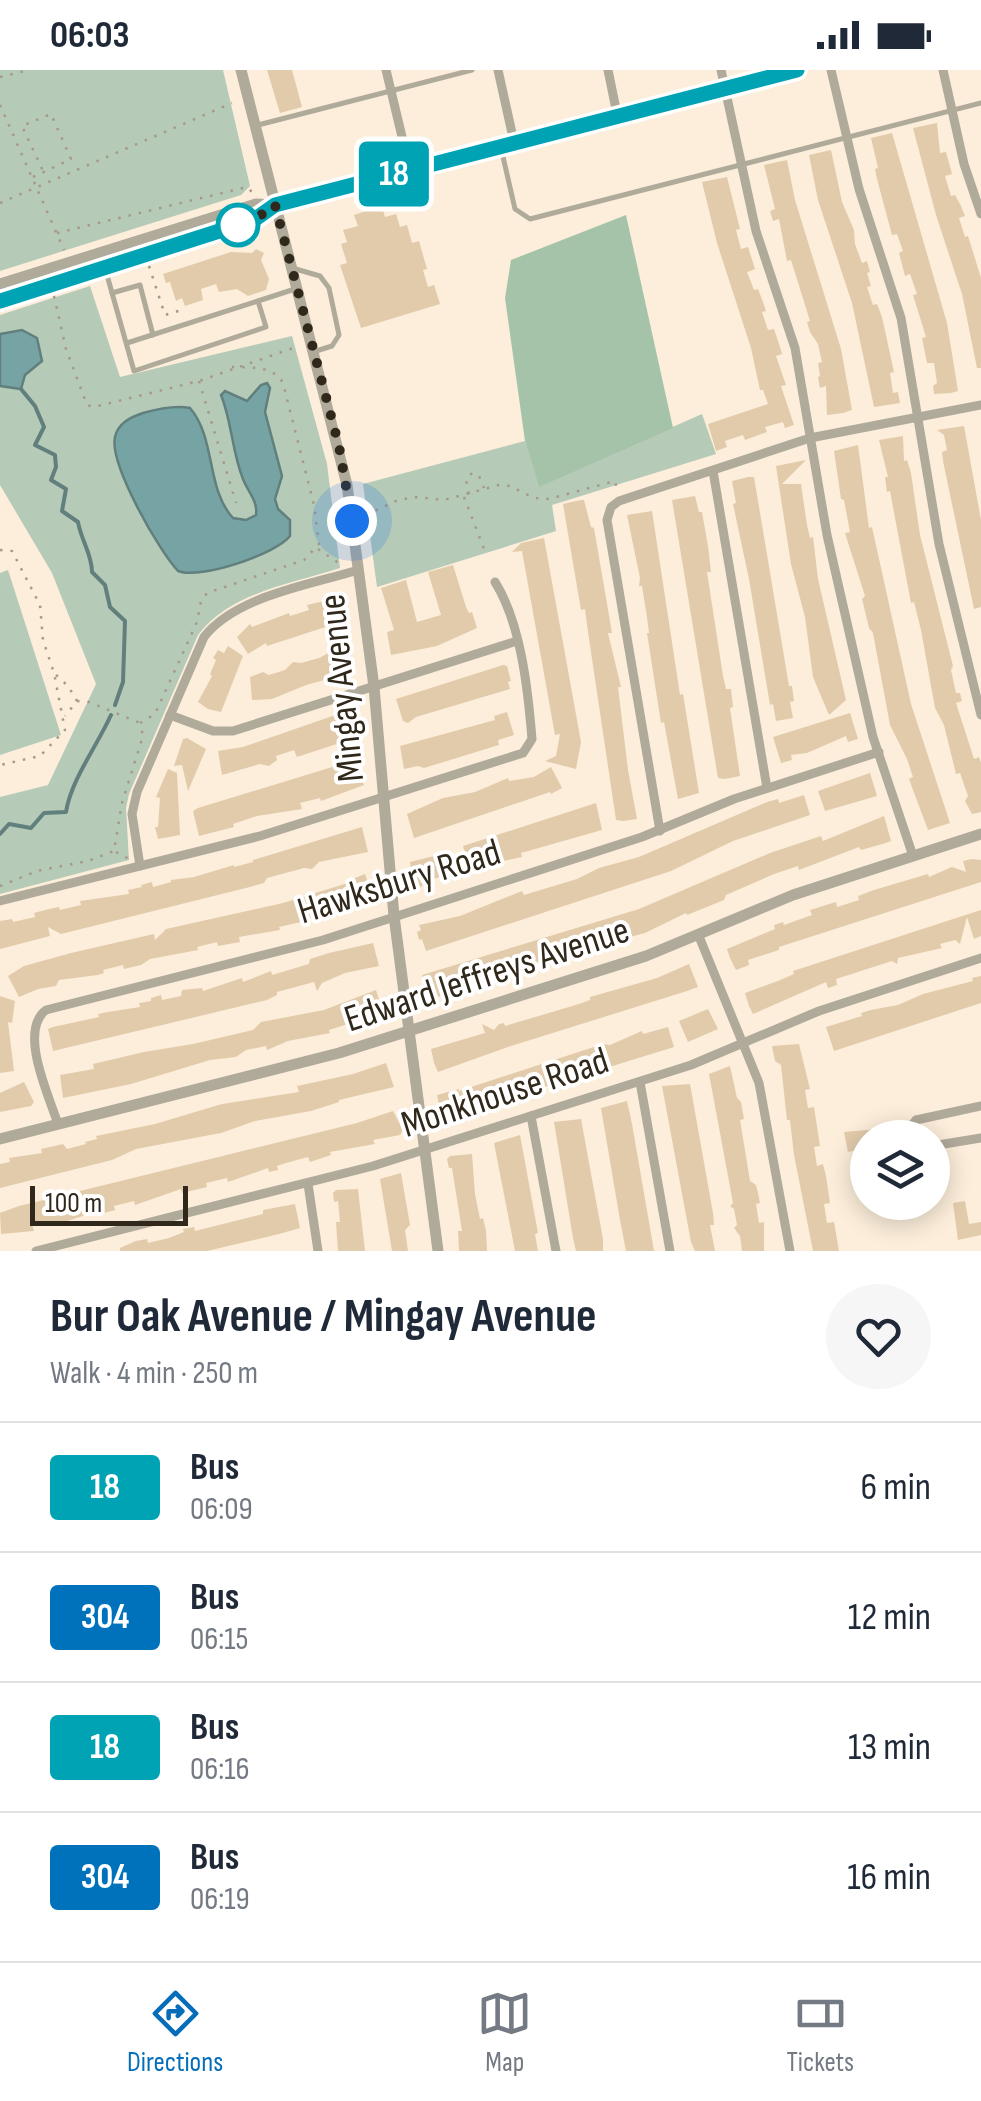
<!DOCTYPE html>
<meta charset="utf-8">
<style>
:root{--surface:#fff;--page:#f6f6f7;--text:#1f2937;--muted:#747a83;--line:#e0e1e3;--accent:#066eb9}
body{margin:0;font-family:"Sofia Sans Condensed",sans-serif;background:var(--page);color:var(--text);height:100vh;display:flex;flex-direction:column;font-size:38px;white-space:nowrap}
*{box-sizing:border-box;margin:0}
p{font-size:32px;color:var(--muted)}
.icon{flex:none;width:55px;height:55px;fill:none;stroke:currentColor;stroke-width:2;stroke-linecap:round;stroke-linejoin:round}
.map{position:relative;height:1181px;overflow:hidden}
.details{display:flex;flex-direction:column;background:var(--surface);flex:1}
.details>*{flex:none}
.badge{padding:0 20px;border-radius:8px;font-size:35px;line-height:65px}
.controls{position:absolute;left:850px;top:1050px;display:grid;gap:20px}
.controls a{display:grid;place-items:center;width:100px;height:100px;border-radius:50%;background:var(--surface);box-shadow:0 5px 25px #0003;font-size:50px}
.scale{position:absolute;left:30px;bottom:25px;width:158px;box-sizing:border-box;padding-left:10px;border:5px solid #31281c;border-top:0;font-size:28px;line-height:35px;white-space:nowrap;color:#31281c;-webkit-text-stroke:8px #fff;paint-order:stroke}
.you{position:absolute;width:50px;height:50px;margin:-25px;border:8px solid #fff;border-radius:50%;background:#1a73e8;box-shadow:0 0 0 15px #1a73e833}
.map>.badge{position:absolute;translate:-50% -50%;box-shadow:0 0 0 5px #fff}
.round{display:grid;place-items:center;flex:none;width:105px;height:105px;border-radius:52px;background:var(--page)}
.overview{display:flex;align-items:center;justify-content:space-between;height:170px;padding:0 50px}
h1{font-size:48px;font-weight:700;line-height:75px}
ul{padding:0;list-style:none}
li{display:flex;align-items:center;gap:30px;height:130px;padding:0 50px;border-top:2px solid var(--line)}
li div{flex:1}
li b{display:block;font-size:38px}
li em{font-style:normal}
li .badge{min-width:110px;font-weight:700;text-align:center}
.status{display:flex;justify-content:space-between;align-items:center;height:70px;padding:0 50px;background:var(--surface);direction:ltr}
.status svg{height:28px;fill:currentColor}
.tab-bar{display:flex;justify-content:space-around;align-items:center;height:140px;border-top:2px solid var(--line);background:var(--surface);font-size:28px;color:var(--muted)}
.tab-bar a{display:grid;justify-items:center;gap:5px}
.tab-bar .current{color:var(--accent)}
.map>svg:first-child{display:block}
</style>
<div class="status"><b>06:03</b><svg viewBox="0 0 49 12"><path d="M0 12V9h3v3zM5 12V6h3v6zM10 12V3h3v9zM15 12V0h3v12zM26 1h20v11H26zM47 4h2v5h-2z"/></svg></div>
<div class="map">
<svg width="981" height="1181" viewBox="0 0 981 1181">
<rect width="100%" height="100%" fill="#fceeda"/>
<!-- green -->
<g fill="#b6cab8">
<path d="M0 0H223L250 116 241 125 0 201Z"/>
<path d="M90 216 120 307 292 266 327 394 340 498C291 514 231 522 198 565L129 724 126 738 129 790 0 824V727L48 715 96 614 52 503 0 415V245Z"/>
<path d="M702 344 716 384 552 435 556 461 377 517 363 414 525 371 539 416Z"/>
<path d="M8 500 61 665 0 685V503Z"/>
</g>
<!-- forest -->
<path fill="#a5c3a8" d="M626 145 673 358 539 417 525 371 505 228 511 190Z"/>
<!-- water -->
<g fill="#76a4a5" stroke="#617f7c" stroke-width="2.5">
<path d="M22 260 37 268 42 291 25 305 21 319 0 316V264Z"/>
<path d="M267 313 270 318 265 342 282 406 275 429 278 439 290 450V466C276 484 200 510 178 501 159 481 109 394 115 367 118 353 131 347 143 343 157 339 175 335 190 338 216 368 206 419 233 448L246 450 256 445C258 431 248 422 243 409 232 382 232 352 221 325L225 321 247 331 261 315Z"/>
</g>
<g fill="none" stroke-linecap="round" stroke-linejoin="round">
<!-- stream -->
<g stroke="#617f7c" stroke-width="4">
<path d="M21 319 35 336 44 357 35 375 55 385 56 397 51 410 66 419 62 441 78 452C81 470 92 484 92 502L105 515 110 537 125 551 123 612 115 635"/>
<path d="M0 764 9 754 31 758 44 743 66 742C71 710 97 676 111 645"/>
</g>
</g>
<!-- building -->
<g fill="#e2cbab">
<path d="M267 0H292L302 37 280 43Z"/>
<path d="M937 53 940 83 946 82 952 104 945 106 951 126 955 125 961 136 965 146 959 148 965 167 968 166 981 208V298H977L962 224 936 145 913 58Z"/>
<path d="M892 63 947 253 958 321 951 323 934 324 933 316 937 313 934 293H927L922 268 926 267 913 225 917 224 910 204 905 206 899 183 903 181 897 164 892 165 877 109 875 99 878 98 871 68Z"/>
<path d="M831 80 842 132 854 160 855 174 862 193 867 191 870 202 867 203 871 216 867 217 873 235 877 234 882 247 894 302 890 303 893 323 898 322 900 333 874 337 852 233 818 130 809 85Z"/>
<path d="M787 90 795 130 841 279 852 340 843 343 827 345 826 316 820 318 818 307 820 306 818 293 822 292 818 274 810 262 807 252 810 251 791 190 787 191 779 149 773 151 770 141 775 139 764 95Z"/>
<path d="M727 107 740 159 736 160 741 179 748 177 755 199 747 202 754 220 758 219 763 232 766 241 762 242 768 260 774 259 780 277 782 284 776 286 786 315 781 316 794 355 785 358 783 352 765 357 767 362 745 370 743 365 725 371 727 377 716 381 708 354 768 334 763 320H760L751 278 717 173 702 112Z"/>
<path d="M382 136 385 147 396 144 400 157 407 155 412 173 419 171 427 199 423 200 428 217 434 215 440 234 361 258 340 195 347 193 341 174 347 172 343 160 358 156 354 145Z"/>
<path d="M256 179 264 183 261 190 269 209 266 220 248 226 237 219 219 222 216 214 201 219 203 230 185 236 182 228 176 231 170 212 166 213 163 204 231 182 252 183Z"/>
<path d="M964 356 981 450V537L974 539 943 391 942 382 947 380 944 365 937 360Z"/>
<path d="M903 366 904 391 907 390 911 403 920 465 953 596 951 600 956 623H960L962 631 956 633 974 689 979 687 981 693V742L972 744 965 731 968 726 960 703 956 704 944 655 935 638 921 560 914 532 911 533 890 421 887 422 885 407H888L879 370Z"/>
<path d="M858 375 869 458 872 457 911 634 950 753 928 760 909 709 913 707 907 689 890 655 873 563 869 558 862 529 865 526 845 463 850 462 844 430 841 429 834 381Z"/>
<path d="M806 390 782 414H801L807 455 810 468 813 467 818 509 846 630 829 645 813 607 805 547 791 494 776 396Z"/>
<path d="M748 407H754L789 616H792L794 631 790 632 793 648 776 651 773 634 770 635 749 509 733 434 736 433 732 411Z"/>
<path d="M695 426 699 442H702L708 476 711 502H707L723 606 726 619H731L733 637 730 638 740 706 725 709 718 708 672 430Z"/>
<path d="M581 430H584L591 457 594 458 612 563H608L621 617H618L628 700 637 749 623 751 616 750 588 562 585 539 581 540 563 434Z"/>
<path d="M652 441 680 625 683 624 699 723 678 729 664 652 661 653 647 563H649L647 547 642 516H639L640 508 627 445Z"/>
<path d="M544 468 581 672 576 699 545 691 556 686 560 664 555 665 522 481 512 482 521 473Z"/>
<path d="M453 495 466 537 469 543 472 542 477 558 437 576 391 585 387 562 394 560 381 518 406 510 417 552 441 545 428 502Z"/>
<path d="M337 528 344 551 267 576 266 573 248 584 237 567 250 554 252 557 289 543 290 546 309 540 307 535Z"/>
<path d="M228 576 243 586 221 642 208 639 198 632 212 606 210 604 216 590 213 588 218 580 224 583Z"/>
<path d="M342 576 354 602 306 615 272 629 252 630 250 607 263 602 269 605 285 600 293 592 301 593 319 588Z"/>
<path d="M503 595 507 596 511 611 508 612 510 619 416 647 408 653 403 651 396 629Z"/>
<path d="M507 642 514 665 498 670 499 675 424 698 418 696 404 699 400 676 495 650 494 646Z"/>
<path d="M341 643 349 662 346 663 349 670 297 687 294 680 276 686 277 690 269 696 260 694 222 705 218 681 243 677Z"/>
<path d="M850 643 858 669 848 672 846 666 807 683 791 685 792 690 781 693 773 667Z"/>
<path d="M187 668 206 679 188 721 182 695 174 696 183 669Z"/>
<path d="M355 690 364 715 321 731 320 728 300 733 302 739 257 746 233 754 234 757 199 766 193 741 198 738Z"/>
<path d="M551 697 562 718 551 724 550 722 414 768 407 744 443 728 475 722 508 708 509 711 534 707Z"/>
<path d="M168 699 177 703 180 765 158 769 155 757H158L160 728 156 727Z"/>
<path d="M870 703 877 726 825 741 818 721Z"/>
<path d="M804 725 810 745 733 771 671 801 426 881 422 869 419 870 417 862 421 860 419 855 460 846 522 821 524 825 577 809 599 798 639 787 767 732 778 729 779 733Z"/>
<path d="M596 733 602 760 521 783 522 787 517 788 470 798 463 776Z"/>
<path d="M884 746 891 771 886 773 861 780 859 777 799 800 798 796 774 804 726 825 724 830 687 845 686 843 645 863 555 887 487 909 449 925 429 928 427 924 422 905 639 839 770 783 821 766 823 771Z"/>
<path d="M362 757 368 782 319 792 312 799 304 798 267 808 264 813 250 817 61 864 48 857 50 866 0 879V851L12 849 13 852 35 847 34 843 49 839 59 837 60 840 81 835 80 831 129 824 128 820 142 817 141 815 152 812 153 817 171 812V810L194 807 234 795V797L253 792V790Z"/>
<path d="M450 782 456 802 427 811 421 817 413 812 410 792Z"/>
<path d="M972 789 981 790V812L779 877V880L748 890 749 895 736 900 730 888 727 879 775 859 774 855 783 852 784 855 812 845 810 840 836 832 837 837 859 830 858 826 874 820 928 804 929 807 952 797 966 802 963 791Z"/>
<path d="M365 804 374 829 338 838 339 842 331 845 330 840 315 845 305 851 279 857 280 860 239 867 240 872 218 876 217 872 197 877 198 880 150 889 141 895 124 899 123 895 103 900 104 903 98 905 59 910 56 916 38 919 19 927 8 906 24 896 71 883 154 864 155 870 166 859 283 833 351 812 350 810Z"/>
<path d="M981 840V866L974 869 967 847 960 874 955 870 940 874 942 878 898 888 897 894 892 891 836 909 837 915 828 918 826 912 753 944 749 936 745 923 778 911 794 904 793 901Z"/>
<path d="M373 873 379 896 345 903 322 913 317 921 314 912 277 922V925L267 930 53 981 48 959 53 957 99 947 98 944 108 942 140 937 139 933 151 931V928L161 925 162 930 181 926 182 920 202 918 203 921 242 908 243 912 271 901 272 905 309 894 310 889 329 883Z"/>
<path d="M689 894 698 917 687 921 511 976 438 1002 434 993 431 979 485 963 482 954 494 960 499 954 504 953 505 956 579 934 590 930V927L657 908Z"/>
<path d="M981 906V933L834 981 826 957 862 946 861 943 871 940 898 935 923 924 973 911 972 908Z"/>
<path d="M376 920 383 943 329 960 330 963 288 971 267 980 266 976 246 980 236 987 210 990 131 1014 63 1028 60 1005 94 999 93 994 144 982 193 974 253 960 261 952 324 940Z"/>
<path d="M0 926 15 931 12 953 8 952 14 1001 0 1003Z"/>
<path d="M708 939 718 959 688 972 679 951Z"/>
<path d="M668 957 674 977 444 1048 440 1040 437 1025 459 1019V1021L603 974 610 975 642 961 643 964Z"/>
<path d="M799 974 810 1019 805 1020 808 1038 814 1037 820 1076 814 1077 817 1096 823 1094 826 1106 830 1133 824 1134 827 1153 834 1152 839 1181H813L794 1085 790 1050H787L781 995 775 991 772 976Z"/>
<path d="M386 993 394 1017 339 1030V1032L311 1041 255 1051 221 1063 136 1079 112 1090 0 1118V1094L10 1092 9 1088 42 1083 41 1079 63 1074 67 1079 86 1074 85 1072 97 1069 96 1066 155 1054 222 1034 299 1022 297 1016 353 1004Z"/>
<path d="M730 996 737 1028 741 1032 744 1049 740 1050 750 1111 756 1115 758 1123 760 1133 756 1134 759 1153 764 1152V1181H742L740 1166 734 1158 737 1155 734 1139 730 1136 733 1133 709 1004Z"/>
<path d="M24 1012 34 1032 31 1036 0 1042V1023Z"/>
<path d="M690 1014 713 1143 714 1155H710L715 1181H695L691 1172 662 1016Z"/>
<path d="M627 1031 632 1054 654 1181H626L620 1150 601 1038Z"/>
<path d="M393 1041 403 1060 400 1065 373 1070 375 1074 330 1082 331 1085 310 1092 308 1087 286 1093 277 1096 278 1100 269 1102 268 1098 228 1112 227 1108 206 1113 207 1117 182 1123 181 1119 135 1135 134 1131 114 1136 115 1140 93 1146 92 1143 52 1156 50 1151 32 1155 34 1161 1 1164 0 1143 19 1136 357 1053Z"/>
<path d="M581 1049 603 1169V1181H576L573 1168 554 1052Z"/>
<path d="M878 1059 881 1058 883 1068H868V1078L848 1082 844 1062Z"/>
<path d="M520 1065 538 1163 535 1164 538 1181H515L494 1073Z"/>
<path d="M472 1084 475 1124 480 1149 483 1148 486 1161 487 1181H459L458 1161H462L452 1098H449L447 1089 450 1086Z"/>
<path d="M401 1103 410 1155 405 1160 408 1181H392L380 1109Z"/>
<path d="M358 1119 365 1181H338L336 1152H340L338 1131 334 1132 333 1123 336 1120Z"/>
<path d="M965 1131 969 1154 981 1152V1165L958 1170 953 1133Z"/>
<path d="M295 1134 300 1158 279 1164 207 1181H120V1178L136 1171 147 1169 148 1173 169 1168 184 1162 183 1159 194 1157 195 1161 263 1144V1140Z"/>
</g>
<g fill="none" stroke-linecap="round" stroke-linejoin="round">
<!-- path -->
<g stroke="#a59989" stroke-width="2.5" stroke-dasharray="2.5 8" stroke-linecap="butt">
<path d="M0 7 29 0"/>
<path d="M0 35 64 180"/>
<path d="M33 107 71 89 51 44 22 56 43 101"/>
<path d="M0 133 232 33"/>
<path d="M57 163 247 117 253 123"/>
<path d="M149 196 165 245 182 240"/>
<path d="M54 226 66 279 87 335 94 337 199 311 296 277"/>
<path d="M199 311 236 433"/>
<path d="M469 424 466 410 472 403 479 406 484 418"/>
<path d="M464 427 486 484"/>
<path d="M366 445 398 430 416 427 444 430 499 415 510 416 534 428 549 429 615 411 617 420"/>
<path d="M318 479 340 494"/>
<path d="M0 480 12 481 40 535 43 570 54 603 65 660 40 686 0 695"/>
<path d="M56 605 68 616 77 631 65 646"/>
<path d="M77 631 89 632 140 653"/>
<path d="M116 782 129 789"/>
<path d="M0 816 37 801 88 791 114 781 122 733 143 666 140 653 155 644 197 552 201 531 207 523 304 490 319 474 314 435 283 313C273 295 250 298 232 297"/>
</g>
<!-- service -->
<g stroke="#b0aa9b" stroke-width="5">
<path d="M258 55 472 0"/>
<path d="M501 78 515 139 530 149 981 33"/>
<path d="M105 198 134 301 266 257 258 231 295 219"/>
<path d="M292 198 320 206 329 218 339 265 332 276 316 281"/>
<path d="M112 223 140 215 153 265"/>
<path d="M127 273 258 231"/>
</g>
<!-- minor -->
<g stroke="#b0aa9b" stroke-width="9">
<path d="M386 0 410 100"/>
<path d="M498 0 514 72"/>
<path d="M608 0 617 44"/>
<path d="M721 0 756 161 795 278 827 465 873 667 913 786"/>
<path d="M831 0 859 119 901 248 939 474 981 645"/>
<path d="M943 0 964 94 981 144"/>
<path d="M713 401 767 718"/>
<path d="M170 645 213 661H233L517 571"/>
<path d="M660 761 607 450 611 437 619 431 810 368 981 335"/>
<path d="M140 796 132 744 137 722 204 567C236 526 310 515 358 500"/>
<path d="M0 831 260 766 523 683 532 669C528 620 521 553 495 512"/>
<path d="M698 864 759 1013 790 1181"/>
<path d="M640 1012 670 1181"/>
<path d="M531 1046 556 1181"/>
<path d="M58 1054C49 1026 18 961 46 940L323 870 642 767 734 729 879 682"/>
<path d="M910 1068 909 1059 916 1050 981 1036"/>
<path d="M932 1076 981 1068"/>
<path d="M308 1114 318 1181"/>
<path d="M36 1181 373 1096 691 995 819 941 981 888"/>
</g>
<!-- tertiary -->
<g stroke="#b0aa9b" stroke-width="11">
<path d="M241 0 347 415 374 617 394 846 438 1181"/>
<path d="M0 214 256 134 275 135"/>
<path d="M0 231 254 150 275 135 796 0"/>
<path d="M0 1069 339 983 646 886 793 825 981 764"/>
</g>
</g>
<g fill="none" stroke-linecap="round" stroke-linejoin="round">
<!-- line casing -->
<g stroke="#fff" stroke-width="22">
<path id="line" d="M0 231 254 150 275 135 797 0"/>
</g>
<!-- line -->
<use href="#line" stroke="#00a3b4" stroke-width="15"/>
<!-- walk -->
<path stroke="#31281c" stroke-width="10" stroke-dasharray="0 18" d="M238 155 225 160 254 150 275 135 339 376 352 451"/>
</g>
<!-- markers -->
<circle fill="#fff" stroke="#00a3b4" stroke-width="5" cx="238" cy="155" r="20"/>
<g text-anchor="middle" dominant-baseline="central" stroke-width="8" stroke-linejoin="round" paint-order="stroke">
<!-- street labels -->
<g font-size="38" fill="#31281c" stroke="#fff">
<text transform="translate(342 618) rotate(-96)">Mingay Avenue</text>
<text transform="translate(399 812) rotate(-17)">Hawksbury Road</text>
<text transform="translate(487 905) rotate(-18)">Edward Jeffreys Avenue</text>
<text transform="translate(505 1023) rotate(-18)">Monkhouse Road</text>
</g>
</g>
</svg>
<div class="controls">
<a><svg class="icon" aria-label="layers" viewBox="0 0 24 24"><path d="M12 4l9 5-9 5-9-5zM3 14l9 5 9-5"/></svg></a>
</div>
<div class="scale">100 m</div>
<div class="you" style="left:352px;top:451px"></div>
<b class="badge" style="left:394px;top:104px;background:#00a3b4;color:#fff">18</b>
</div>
<section class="details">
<div class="overview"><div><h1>Bur Oak Avenue / Mingay Avenue</h1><p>Walk · 4 min · 250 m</p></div><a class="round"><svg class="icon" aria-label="heart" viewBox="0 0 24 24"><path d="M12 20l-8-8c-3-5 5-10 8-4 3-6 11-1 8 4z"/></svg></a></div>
<ul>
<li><span class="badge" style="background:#00a3b4;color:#fff">18</span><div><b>Bus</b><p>06:09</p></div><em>6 min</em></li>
<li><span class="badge" style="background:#0072bc;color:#fff">304</span><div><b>Bus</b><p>06:15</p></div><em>12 min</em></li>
<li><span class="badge" style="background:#00a3b4;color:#fff">18</span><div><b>Bus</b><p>06:16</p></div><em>13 min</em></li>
<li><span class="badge" style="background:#0072bc;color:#fff">304</span><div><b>Bus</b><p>06:19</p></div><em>16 min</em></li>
</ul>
</section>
<nav class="tab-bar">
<a class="current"><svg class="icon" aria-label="directions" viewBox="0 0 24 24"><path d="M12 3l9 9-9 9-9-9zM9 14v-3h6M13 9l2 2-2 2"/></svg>Directions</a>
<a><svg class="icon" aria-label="map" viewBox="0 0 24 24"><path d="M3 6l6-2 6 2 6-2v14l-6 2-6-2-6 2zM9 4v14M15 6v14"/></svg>Map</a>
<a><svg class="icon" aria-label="tickets" viewBox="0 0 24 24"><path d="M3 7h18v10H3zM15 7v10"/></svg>Tickets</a>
</nav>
